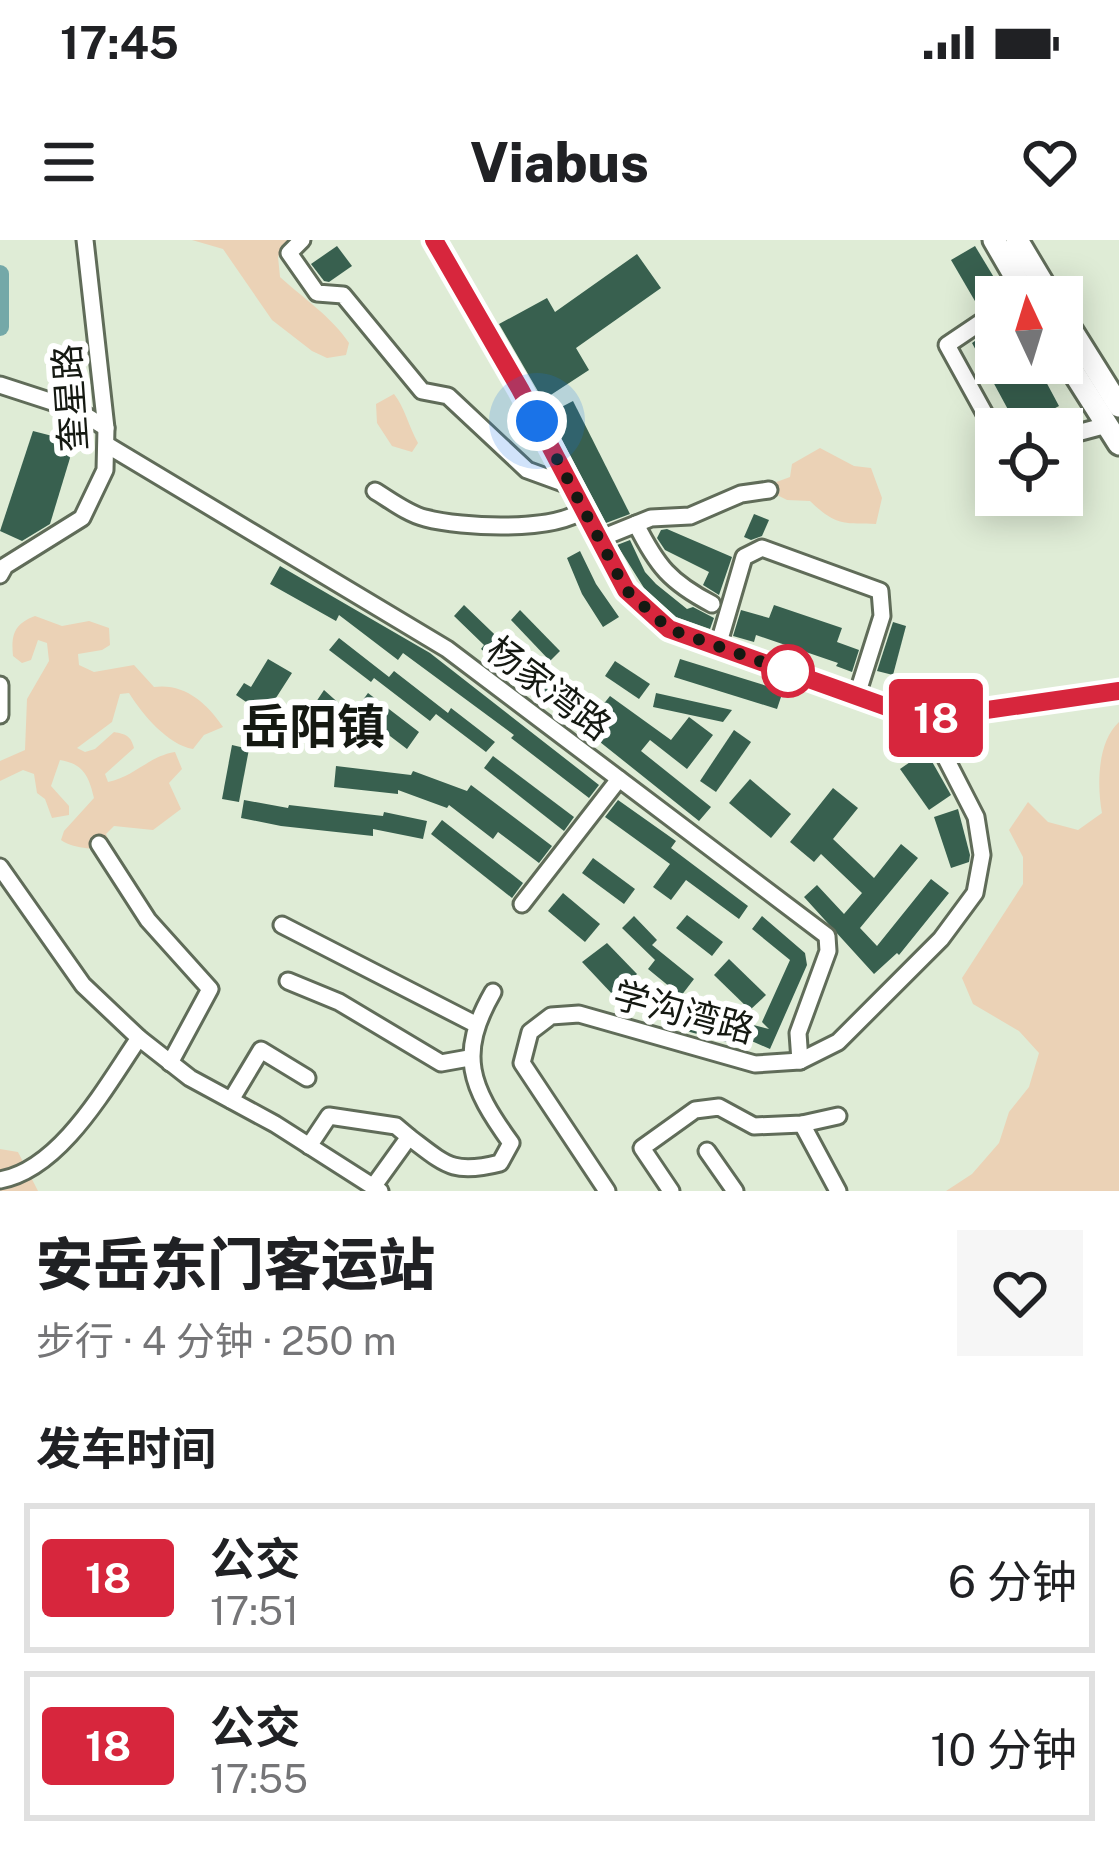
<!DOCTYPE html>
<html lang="zh">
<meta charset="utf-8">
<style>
:root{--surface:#fff;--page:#f6f6f6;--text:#202124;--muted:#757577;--line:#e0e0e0}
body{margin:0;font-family:"Public Sans","Noto Sans SC",sans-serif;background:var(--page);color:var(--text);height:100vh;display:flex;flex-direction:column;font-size:45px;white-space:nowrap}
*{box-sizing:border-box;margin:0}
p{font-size:39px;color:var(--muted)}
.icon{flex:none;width:66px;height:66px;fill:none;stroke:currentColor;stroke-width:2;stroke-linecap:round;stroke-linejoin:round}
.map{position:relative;height:951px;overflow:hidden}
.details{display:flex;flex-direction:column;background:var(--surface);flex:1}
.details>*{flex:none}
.badge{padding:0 24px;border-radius:9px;font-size:42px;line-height:78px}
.needle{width:78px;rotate:356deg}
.controls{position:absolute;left:975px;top:36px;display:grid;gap:24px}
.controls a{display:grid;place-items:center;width:108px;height:108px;border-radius:0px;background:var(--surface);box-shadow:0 6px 30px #0003;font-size:60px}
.you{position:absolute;width:60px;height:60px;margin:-30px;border:9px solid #fff;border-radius:50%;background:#1a73e8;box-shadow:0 0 0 18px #1a73e833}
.map>.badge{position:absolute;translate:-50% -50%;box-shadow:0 0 0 6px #fff}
h2{padding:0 36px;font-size:45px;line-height:108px}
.round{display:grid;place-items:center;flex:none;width:126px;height:126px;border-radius:0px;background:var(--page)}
.summary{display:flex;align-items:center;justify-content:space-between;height:204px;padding:0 36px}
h1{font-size:57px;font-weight:800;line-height:90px}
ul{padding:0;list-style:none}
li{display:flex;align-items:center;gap:36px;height:150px;margin:0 24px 18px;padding:0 12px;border:6px solid var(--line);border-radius:0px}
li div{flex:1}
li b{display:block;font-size:45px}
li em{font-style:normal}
li .badge{min-width:132px;font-weight:700;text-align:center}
.status{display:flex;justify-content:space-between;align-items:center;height:84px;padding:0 60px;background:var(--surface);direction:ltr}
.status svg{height:33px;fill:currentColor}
header{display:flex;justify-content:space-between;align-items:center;height:156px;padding:0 36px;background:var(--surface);font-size:54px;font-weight:800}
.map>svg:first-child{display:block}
</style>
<div class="status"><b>17:45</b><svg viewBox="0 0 49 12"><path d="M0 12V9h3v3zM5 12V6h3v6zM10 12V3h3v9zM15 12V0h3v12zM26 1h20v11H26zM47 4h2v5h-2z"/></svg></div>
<header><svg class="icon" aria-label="menu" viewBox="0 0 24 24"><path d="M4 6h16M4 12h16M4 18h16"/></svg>Viabus<svg class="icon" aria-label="heart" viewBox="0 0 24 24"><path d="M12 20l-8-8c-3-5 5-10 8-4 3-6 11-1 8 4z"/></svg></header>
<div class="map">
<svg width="1119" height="951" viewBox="0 0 1119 951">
<rect width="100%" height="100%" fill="#dfecd6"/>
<!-- green -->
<g fill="#ebd2b6">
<path d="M192 0H291L278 17 280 37C304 59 331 76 349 103L346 115 327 118 312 111 272 80 223 9Z"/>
<path d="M394 154C404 166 409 187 418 203L412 212 392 206 377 183 376 164Z"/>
<path d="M820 208 854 226 871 228 882 258 876 284C843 283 836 286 810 261L787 260 769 251 771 244 790 237 792 224Z"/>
<path d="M35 376 62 386 89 381 109 388 110 405 102 410 78 414 79 425 94 432 134 425 154 447C184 443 206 462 223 487L204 495 193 509C168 505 142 474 129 453L120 454 112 482 77 508 85 512 95 509 114 492C126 494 131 496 134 508L105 534 108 542C134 537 149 516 175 512L182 529 169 543 181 569 153 590 114 586 106 594 114 614C96 606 77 611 61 600L64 591 94 558C89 537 84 524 60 520L51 546 69 566V575L52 578 45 559 37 553 34 534 23 530 0 541V521L25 510 27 459 49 421 47 403 38 400 31 420 22 423 13 416C11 395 14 384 35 376Z"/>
<path d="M1119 482V951H946L972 934 999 903 1009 872 1029 847 1039 813 1019 791 973 764 962 738 1023 644V617L1009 590 1028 562 1048 582 1078 590 1102 573C1097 546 1097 502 1119 482Z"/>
<path d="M0 909 18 912 38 951H0Z"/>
</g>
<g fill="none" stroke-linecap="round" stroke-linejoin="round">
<!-- river -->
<path stroke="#74a8a8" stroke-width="18" d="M0 34V87"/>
</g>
<!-- building -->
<g fill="#38604f">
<path d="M337 6 352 26 329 42 324 41 311 24Z"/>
<path d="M975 6 1004 54 979 68 951 20Z"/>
<path d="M637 14 661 48 576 108 589 130 543 160 499 84 547 58 555 72Z"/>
<path d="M996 86V123H1036L1059 166 1018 188 972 103Z"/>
<path d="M573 161 630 274 606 283 548 174Z"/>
<path d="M33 191 64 199 70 218 50 284 22 301 0 291Z"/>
<path d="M754 274 769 280 762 296 751 300 744 297Z"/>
<path d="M667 289 732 317 719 355 703 345 709 332 665 310 657 298 661 290Z"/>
<path d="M630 300 645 332 656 344 687 369 693 367 714 378 710 389 676 377 644 348 617 305Z"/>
<path d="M580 311 596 344 619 377 603 387 582 354 567 318Z"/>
<path d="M280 326 430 413 599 545 589 558 511 498 514 495 403 413 398 420 339 375 336 381 270 344Z"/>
<path d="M464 365 515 414 513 417 544 441 548 437 594 476 610 456 671 500 689 477 713 495 687 529 650 500 641 511 711 567 699 581 600 502 598 505 481 409 484 405 454 376Z"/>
<path d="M774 365 842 388 837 402 859 410 852 432 836 426 838 423 756 395 754 402 733 396 741 370 769 378Z"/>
<path d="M520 370 560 411 550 421 511 380Z"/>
<path d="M893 382 906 386 893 435 877 431Z"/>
<path d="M339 398 389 437 394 431 448 473 451 468 495 502 486 512 436 474 430 481 374 438 371 442 329 410Z"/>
<path d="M268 419 292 433 265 475 236 455 244 443 251 447Z"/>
<path d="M680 419 783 451 777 469 674 437Z"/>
<path d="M615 421 650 444 639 459 605 436Z"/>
<path d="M324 450 352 475 368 453 419 492 407 509 369 480 355 498 323 473 318 481 308 474Z"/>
<path d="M656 453 732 470 723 482 653 467Z"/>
<path d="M734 490 751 502 716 552 700 541Z"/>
<path d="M232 505 249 509 239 562 222 559Z"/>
<path d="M926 511 951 555 929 570 900 529Z"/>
<path d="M493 516 574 577 564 591 484 528Z"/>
<path d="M336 526 411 535 413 531 467 551 471 545 552 606 539 623 498 592 493 599 449 565 447 568 398 550V554L334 547Z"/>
<path d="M750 539 791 574 771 598 729 563Z"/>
<path d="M833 548 858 568 833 599 874 638 901 604 918 618 860 688 877 706 931 639 949 653 899 715 897 713 874 734 804 657 817 645 844 674 862 653 821 614 814 622 790 602Z"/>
<path d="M244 560 288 568 289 565 383 576 384 572 427 581 423 599 373 589V596L281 586 241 578Z"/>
<path d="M618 560 676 601 671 608 748 666 739 679 686 640 671 660 653 647 670 624 605 577Z"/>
<path d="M958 569 970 615 969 622 951 628 934 577Z"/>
<path d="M442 580 523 643 512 658 431 594Z"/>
<path d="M593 618 635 649 624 664 582 633Z"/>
<path d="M563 653 600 684 585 702 548 671Z"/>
<path d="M687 675 723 702 712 716 676 688Z"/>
<path d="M634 676 657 700 652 705 694 739 681 756 648 729 655 720 622 688Z"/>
<path d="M762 676 805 713 807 725 770 809 747 799 745 807 679 789 685 767 769 789 762 782 790 720 752 689Z"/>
<path d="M607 703 637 734 614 756 582 722Z"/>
<path d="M729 719 766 755 750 770 714 735Z"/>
</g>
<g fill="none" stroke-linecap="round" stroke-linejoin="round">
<!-- minor casing -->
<g stroke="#606c59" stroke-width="21">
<g id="minor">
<path d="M302 0 289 13 317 53 343 55 422 151 448 156 527 230 571 246"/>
<path d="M996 72 947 105 990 183 1002 189"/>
<path d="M0 145 77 170 106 188"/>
<path d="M1062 197 1107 185"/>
<path d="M107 205 447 409 827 696 828 711 798 793 800 821"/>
<path d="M375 251C390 260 408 274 425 278 463 288 553 292 583 270"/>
<path d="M636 284C657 326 670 342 712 364"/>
<path d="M599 299 651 278 690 276 741 254 769 250"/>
<path d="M0 335 5 326 82 278 105 230 106 188 85 0"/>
<path d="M718 406 744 317 762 308 880 351 882 376 857 455"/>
<path d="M0 445V475"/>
<path d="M99 604 148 680 210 749 170 823"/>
<path d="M0 627 83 745 139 798 190 838 275 884 380 951"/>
<path d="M522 664 619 539"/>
<path d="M282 685 475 784"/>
<path d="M288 741 339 762 441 823 469 818"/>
<path d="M231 860 261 810 307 838"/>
<path d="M802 884 838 951"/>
<path d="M309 906 329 876 396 886 409 897"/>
<path d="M707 911 735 951"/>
<path d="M0 940C61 929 106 846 139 798"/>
<path d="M373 947 409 897C446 925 453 935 500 923L511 903C470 846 457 815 493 752"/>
<path d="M607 951 522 823 530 792 551 776 579 774 755 824 800 821 838 802 941 699 975 653 982 615 976 577 939 505 931 479"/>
<path d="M671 951 642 908 695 870 719 867 754 886 802 884 838 876"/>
</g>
</g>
<!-- major casing -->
<g stroke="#606c59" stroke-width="24">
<path id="major" d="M433 0 519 149 626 350 669 389 901 471 931 479 1119 451"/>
</g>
<!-- highway casing -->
<g stroke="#606c59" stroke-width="27">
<g id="highway">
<path d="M994 0 1027 57"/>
<path d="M1017 0 1051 57"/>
<path d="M1062 75 1119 166"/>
<path d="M1062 114 1119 204"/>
</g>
</g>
<!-- minor -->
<use href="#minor" stroke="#fff" stroke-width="15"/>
<!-- major -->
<use href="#major" stroke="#fff" stroke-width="18"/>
<!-- highway -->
<use href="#highway" stroke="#fff" stroke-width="21"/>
</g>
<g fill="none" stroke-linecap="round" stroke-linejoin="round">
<!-- line casing -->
<g stroke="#fff" stroke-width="27">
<path id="line" d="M434 0 520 149 626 350 669 389 901 472 931 478 1119 451"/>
</g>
<!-- line -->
<use href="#line" stroke="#d7263d" stroke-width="18"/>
<!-- walk -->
<path stroke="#151912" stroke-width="12" stroke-dasharray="0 21.6" d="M537 181 626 350 669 389 788 431"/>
</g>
<!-- markers -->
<circle fill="#fff" stroke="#d7263d" stroke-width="6" cx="788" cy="431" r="24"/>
<g text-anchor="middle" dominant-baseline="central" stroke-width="12" stroke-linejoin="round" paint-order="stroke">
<!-- street labels -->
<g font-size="36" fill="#151912" stroke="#fff">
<text transform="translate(70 158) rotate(-94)">奎星路</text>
<text transform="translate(549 448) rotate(37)">杨家湾路</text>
<text transform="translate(684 772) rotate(15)">学沟湾路</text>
</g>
<!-- district labels -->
<g font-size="48" font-weight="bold" fill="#151912" stroke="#fff">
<text x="313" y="486">岳阳镇</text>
</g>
</g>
</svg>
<div class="controls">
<a><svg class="needle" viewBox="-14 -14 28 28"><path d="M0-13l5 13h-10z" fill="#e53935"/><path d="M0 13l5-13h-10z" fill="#757577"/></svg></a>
<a><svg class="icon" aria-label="locate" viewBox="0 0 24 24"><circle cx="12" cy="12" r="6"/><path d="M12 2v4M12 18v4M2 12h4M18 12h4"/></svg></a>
</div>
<div class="you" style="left:537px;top:181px"></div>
<b class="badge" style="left:936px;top:478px;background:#d7263d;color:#fff">18</b>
</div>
<section class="details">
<div class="summary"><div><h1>安岳东门客运站</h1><p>步行 · 4 分钟 · 250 m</p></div><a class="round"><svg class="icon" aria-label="heart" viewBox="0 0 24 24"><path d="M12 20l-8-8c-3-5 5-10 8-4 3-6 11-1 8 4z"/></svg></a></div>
<h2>发车时间</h2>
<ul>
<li><span class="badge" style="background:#d7263d;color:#fff">18</span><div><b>公交</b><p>17:51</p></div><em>6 分钟</em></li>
<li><span class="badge" style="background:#d7263d;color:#fff">18</span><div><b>公交</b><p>17:55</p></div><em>10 分钟</em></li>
</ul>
</section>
